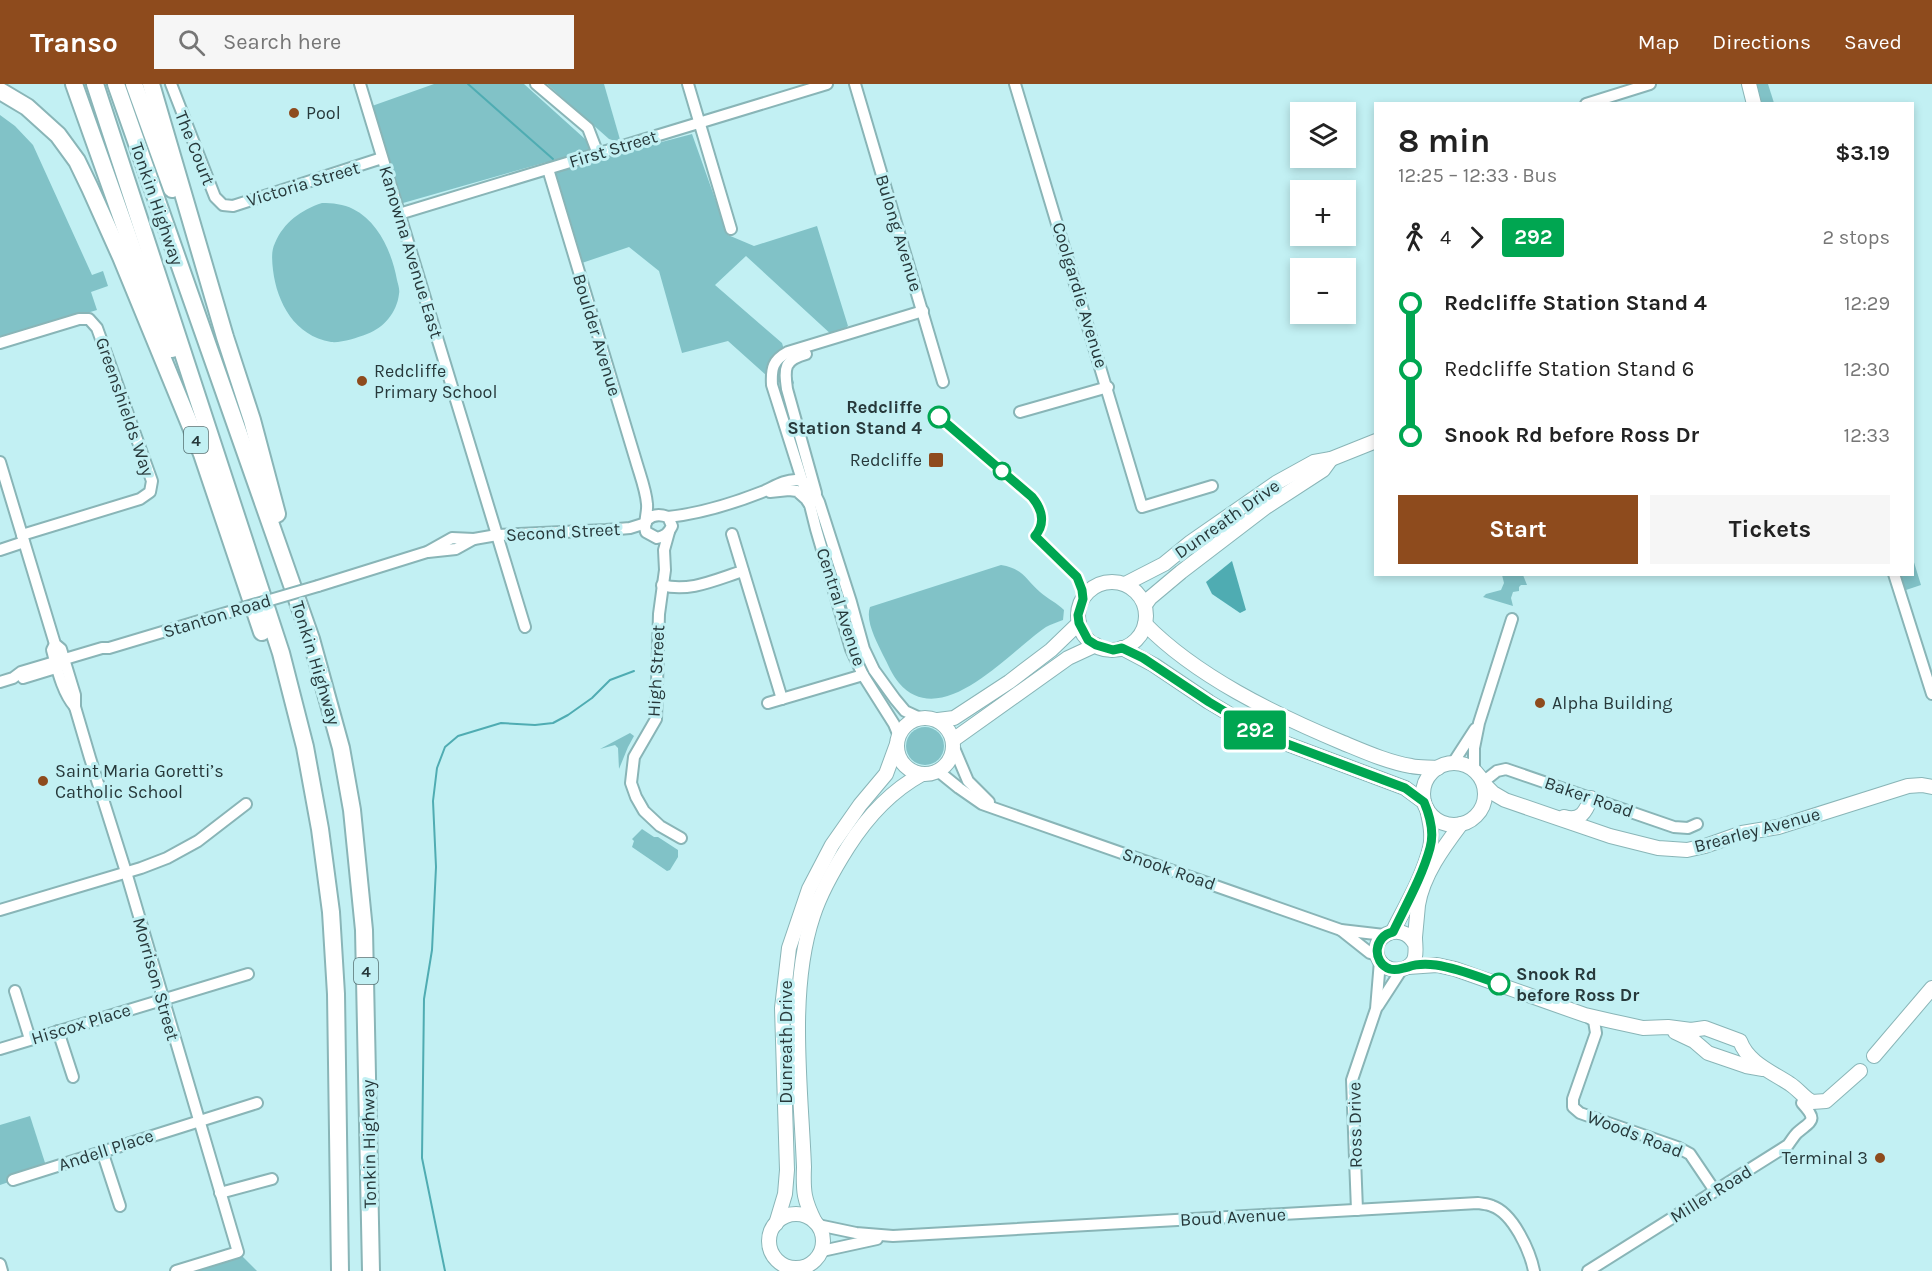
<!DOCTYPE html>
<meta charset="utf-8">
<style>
:root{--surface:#fff;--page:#f6f6f6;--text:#222;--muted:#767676;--accent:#8e4b1d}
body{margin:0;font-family:Karla,sans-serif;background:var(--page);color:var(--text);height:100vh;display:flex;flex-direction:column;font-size:22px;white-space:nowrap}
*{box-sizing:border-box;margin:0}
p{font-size:20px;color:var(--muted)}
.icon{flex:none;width:33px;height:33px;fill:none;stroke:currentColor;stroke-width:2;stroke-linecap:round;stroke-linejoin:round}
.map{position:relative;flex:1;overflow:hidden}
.drawer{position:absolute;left:1374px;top:18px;width:540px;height:474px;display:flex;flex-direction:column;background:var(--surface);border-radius:0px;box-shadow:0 3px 9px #0003}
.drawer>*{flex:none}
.badge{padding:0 12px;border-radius:4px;font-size:21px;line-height:39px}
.controls{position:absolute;left:1290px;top:18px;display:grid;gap:12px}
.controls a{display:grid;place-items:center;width:66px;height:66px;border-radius:0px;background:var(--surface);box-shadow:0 3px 9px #0003;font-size:30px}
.map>.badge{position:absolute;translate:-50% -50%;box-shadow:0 0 0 3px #fff}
.legs{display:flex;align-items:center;gap:9px;height:66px;padding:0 24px;font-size:20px}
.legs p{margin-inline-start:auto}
.headline{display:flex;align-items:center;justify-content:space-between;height:102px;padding:0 24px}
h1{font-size:33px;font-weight:700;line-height:45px}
.action{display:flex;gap:12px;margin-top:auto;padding:12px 24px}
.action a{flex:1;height:69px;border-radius:0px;background:var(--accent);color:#fff;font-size:24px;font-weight:700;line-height:69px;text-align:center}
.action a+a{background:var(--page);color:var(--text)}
ul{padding:0 24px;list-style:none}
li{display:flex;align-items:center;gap:21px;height:66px;font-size:22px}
li i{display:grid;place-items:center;width:9px;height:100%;margin:0 8px;background:currentColor}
li i::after{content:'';width:15px;height:15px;margin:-8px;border:4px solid;border-radius:50%;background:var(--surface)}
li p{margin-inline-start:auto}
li:first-child i{background:linear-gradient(#0000 50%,currentColor 0)}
li:last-child i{background:linear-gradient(currentColor 50%,#0000 0)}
header{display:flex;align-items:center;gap:36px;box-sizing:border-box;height:84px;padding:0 30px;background:var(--accent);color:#fff}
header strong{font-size:28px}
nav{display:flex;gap:33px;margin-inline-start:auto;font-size:21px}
.search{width:420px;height:54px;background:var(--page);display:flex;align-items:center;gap:15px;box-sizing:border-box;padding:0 21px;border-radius:0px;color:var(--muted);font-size:22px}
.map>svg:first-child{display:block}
</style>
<header>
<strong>Transo</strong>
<div class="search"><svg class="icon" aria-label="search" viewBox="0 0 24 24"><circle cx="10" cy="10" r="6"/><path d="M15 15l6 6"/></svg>Search here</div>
<nav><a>Map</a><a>Directions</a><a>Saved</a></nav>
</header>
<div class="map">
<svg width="1932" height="1187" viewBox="0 0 1932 1187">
<rect width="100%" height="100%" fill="#c2f0f3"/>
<!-- green -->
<g fill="#81c2c7">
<path d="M434 0H524L605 73 692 50 728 151 754 162 817 142 848 242 833 252 746 172 715 201 782 259 794 299 789 306 782 297 775 299 728 257 682 269 659 187 629 163 579 180 547 78 396 121 372 22Z"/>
<path d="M547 0H604L621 59 609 55Z"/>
<path d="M1755 0H1768L1774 19H1759Z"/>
<path d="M0 31 15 42 33 61 92 191 103 187 108 202 91 208 97 226 0 255Z"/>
<path d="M322 119C332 119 344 120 353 125 379 138 392 169 397 196 398 200 400 206 399 210 397 228 384 244 367 250 356 254 342 259 331 258 295 252 277 219 273 186 272 177 271 167 275 159 284 138 301 126 322 119Z"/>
<path d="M1913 475 1921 501 1900 508 1894 491 1912 490Z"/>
<path d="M1001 481C1024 485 1025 495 1040 508 1048 515 1057 519 1064 526L1063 536C1058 538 1051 540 1046 543 1011 566 942 649 899 599 892 591 888 580 883 571 877 558 865 537 870 523Z"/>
<path d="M1502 491H1523L1527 501H1521L1519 503V507L1513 508 1511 514 1513 522 1483 513 1486 510 1501 506 1504 499Z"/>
<circle cx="925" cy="662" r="19"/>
<path d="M630 649 634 652 628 663 619 685 618 664 615 661 600 665Z"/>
<path d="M642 745 654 753H658L678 766V773L670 786 667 787 632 763 634 757 632 755Z"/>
<path d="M30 1032 47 1085 0 1101V1041Z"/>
<path d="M238 1168 257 1187H176Z"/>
</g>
<!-- water -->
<path fill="#4facb2" d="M1232 477 1246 526 1240 529 1212 510 1206 498Z"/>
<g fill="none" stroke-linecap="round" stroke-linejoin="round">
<!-- stream -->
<g stroke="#4facb2" stroke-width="2">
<path d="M468 0 553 75"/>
<path d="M445 1187 422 1074 424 915 432 866 436 783 433 717 437 684 445 663 458 652 501 639 535 641 553 639 568 631 592 614 610 596 634 587"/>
</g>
<!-- minor casing -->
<g stroke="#89b5b7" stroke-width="14">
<g id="minor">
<path d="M171 0 215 113 223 121 233 122 382 74"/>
<path d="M360 0 525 543"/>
<path d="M536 0 588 44 598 70"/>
<path d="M688 0 731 145"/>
<path d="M855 0 943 298"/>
<path d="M1015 0 1142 423 1212 402"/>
<path d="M1586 20 1650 0"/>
<path d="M548 85 636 377C640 391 646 406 647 420 648 429 643 440 646 448L657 454C665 452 668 450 672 442L668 433C660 430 653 430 647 436"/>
<path d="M399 130 827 0"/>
<path d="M0 259 79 235H89L97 244 152 397 150 408 140 415 22 451"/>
<path d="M806 270C784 276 784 284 787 305L816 409"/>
<path d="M1020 328 1108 303"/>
<path d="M0 378 55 560 61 565 75 611V623L90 674 126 788 238 1168 176 1187"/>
<path d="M770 408 789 406 797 407 806 415 810 421 816 445 851 565 863 591 894 640 899 652"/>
<path d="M810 421 772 301C771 284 773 276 788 268L923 227"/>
<path d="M668 433C697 430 734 419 762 408 772 404 785 395 797 396 808 397 815 409 819 418L851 518 864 565 874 586 895 615 905 627 920 634"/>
<path d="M669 448 664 466 665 486 659 530 656 635 634 673 631 699 636 713 644 727 660 742 681 754"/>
<path d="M732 450 782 615"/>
<path d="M0 466 24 458"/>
<path d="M428 468 456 465 474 455"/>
<path d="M1894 490 1932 610"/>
<path d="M662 501C689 509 717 495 743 487"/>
<path d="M318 502 427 468 452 454 474 455 497 451 606 446 630 444 646 439"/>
<path d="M55 560 52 566C57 584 62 608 75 623"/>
<path d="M23 594 59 583"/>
<path d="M0 598 13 594 21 588 102 564H109L236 526"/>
<path d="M768 619 863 591"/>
<path d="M954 664 968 697 989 718"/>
<path d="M1453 679 1475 645"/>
<path d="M938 687 959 704 982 720 1341 846 1384 851"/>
<path d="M1474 687V664L1479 639 1512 535"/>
<path d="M1483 698 1497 687 1506 685 1674 743 1688 744 1697 740"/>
<path d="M0 826 141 784 167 774 198 757 246 720"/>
<path d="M1341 846 1370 869 1378 871"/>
<path d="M15 907 30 955"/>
<path d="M1378 922 1402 885"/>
<path d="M1585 931 1594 937 1596 949 1573 1015V1023L1580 1029 1677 1063 1690 1070 1715 1107"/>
<path d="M58 947 73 993"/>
<path d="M0 965 248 890"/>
<path d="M102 1067 120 1122"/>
<path d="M13 1096 257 1019"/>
<path d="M220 1109 272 1095"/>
<path d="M1357 1126 1352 996 1376 925 1380 877"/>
<path d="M818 1141 856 1149 893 1152 1478 1119C1483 1120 1488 1120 1492 1122 1513 1129 1530 1167 1534 1187"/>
<path d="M822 1167 877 1155"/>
<path d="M0 1180 2 1187"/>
<path d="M1588 1187 1788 1061C1791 1057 1794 1052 1797 1049 1812 1036 1818 1037 1802 1019"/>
</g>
</g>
<!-- major casing -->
<g stroke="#89b5b7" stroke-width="16">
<g id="major">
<path d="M1749 0 1754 20"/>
<circle cx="1112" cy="532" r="34"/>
<path d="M1125 500 1164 480 1191 458 1276 399 1314 378 1331 375 1376 357"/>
<path d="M1145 521 1150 514 1181 488 1266 423 1323 386 1331 375"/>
<path d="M1145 540C1196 592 1274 630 1341 658 1363 667 1387 678 1411 682 1419 684 1429 683 1438 684"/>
<path d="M1122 564 1154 581 1209 618 1266 652 1405 704 1424 718"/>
<circle cx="925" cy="662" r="28"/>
<path d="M938 636 954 634 1009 598 1051 566 1079 539"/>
<path d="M953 656 1068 574 1096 561"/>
<circle cx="1454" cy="710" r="31"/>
<path d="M1484 700 1493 709 1505 716 1610 752 1658 764 1687 766 1705 762 1742 749 1778 743 1908 702 1922 701 1932 703"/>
<path d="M1564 733C1581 738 1586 727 1591 714"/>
<path d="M1393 847C1406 821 1423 793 1430 764 1433 751 1430 738 1427 725"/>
<path d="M1415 860C1401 834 1366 854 1379 876 1387 889 1407 889 1414 876 1417 869 1415 861 1415 853 1416 843 1417 832 1418 821 1423 791 1443 764 1461 740"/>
<path d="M1408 883 1437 881 1455 885 1585 931 1611 937 1643 944 1668 943 1691 946 1705 944 1740 957C1748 979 1772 988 1790 1000 1798 1005 1804 1014 1812 1018L1826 1017 1860 987"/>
<path d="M1675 948 1694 957 1708 969 1746 982 1763 985"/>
<path d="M1874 972 1932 904"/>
<circle cx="796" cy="1157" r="27"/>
<path d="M815 1138C804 1116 803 1108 804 1083 801 1005 788 907 813 832 821 807 834 785 848 763 867 733 891 707 922 690"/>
<path d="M776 1140 785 1110 787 1086 782 924 789 864 809 805 832 761 860 721 886 690 897 660"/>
</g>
</g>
<!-- highway casing -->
<g stroke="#89b5b7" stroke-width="20">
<g id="highway">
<path d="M74 0 149 211 172 265"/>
<path d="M95 0 281 569 305 663 320 745 331 828 336 910 340 1187"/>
<path d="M116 0 311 555 341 664 352 726 364 846 371 1187"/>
<path d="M134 0 172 105"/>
<path d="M151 0 225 253 252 336 277 430"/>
<path d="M0 7 27 23 58 51 77 77 90 104 121 173 202 370 262 548"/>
</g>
</g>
<!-- minor -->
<use href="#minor" stroke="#fff" stroke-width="10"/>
<!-- major -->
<use href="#major" stroke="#fff" stroke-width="14"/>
<!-- highway -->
<use href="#highway" stroke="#fff" stroke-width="16"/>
<!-- minor-bridge casing -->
<g stroke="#89b5b7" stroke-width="14" stroke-linecap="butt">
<path id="minor-bridge" d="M236 526 318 502"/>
</g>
<!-- minor-bridge -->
<use href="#minor-bridge" stroke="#fff" stroke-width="10"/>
</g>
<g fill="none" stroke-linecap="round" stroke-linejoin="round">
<!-- line-1 casing -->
<g stroke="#fff" stroke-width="14">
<path id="line-1" d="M939 333 1032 413C1042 425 1046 439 1035 452L1077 493 1082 506 1083 515 1078 531 1079 539 1088 556 1096 561 1113 566 1122 564 1143 574 1209 618 1266 652 1405 704 1424 718C1430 732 1434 750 1430 764 1422 793 1406 821 1393 848 1374 852 1371 878 1390 885 1397 887 1402 884 1408 883 1416 880 1428 880 1436 881 1457 884 1479 893 1499 900"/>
</g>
<!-- line-1 -->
<use href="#line-1" stroke="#00a651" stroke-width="9"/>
</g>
<!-- markers -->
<g fill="#8e4b1d" stroke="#c2f0f3" stroke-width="2">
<circle cx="294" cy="29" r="6"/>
<circle cx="362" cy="297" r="6"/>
<rect x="928" y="368" width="16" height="16" rx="3"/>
<circle cx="1540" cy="619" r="6"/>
<circle cx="43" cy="697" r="6"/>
<circle cx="1880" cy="1074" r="6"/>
</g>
<g fill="#fff" stroke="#00a651" stroke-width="3">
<circle cx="939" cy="333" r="10"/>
<circle cx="1002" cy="387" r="8"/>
<circle cx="1499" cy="900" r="10"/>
</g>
<g text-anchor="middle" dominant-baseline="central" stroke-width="6" stroke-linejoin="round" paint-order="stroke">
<!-- shield labels -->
<g fill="#c2f0f3" stroke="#567072" stroke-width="1.5">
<rect x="184" y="343" width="24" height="26" rx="4.5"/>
<rect x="354" y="874" width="24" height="26" rx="4.5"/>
</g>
<g font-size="16" font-weight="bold" fill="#27393b">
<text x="196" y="356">4</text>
<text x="366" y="887">4</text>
</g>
<!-- poi labels -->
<g font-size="18" fill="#27393b" stroke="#c2f0f3" text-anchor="start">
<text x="306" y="29">Pool</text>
<text x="374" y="287">Redcliffe<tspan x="374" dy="21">Primary School</tspan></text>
<text x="922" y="376" text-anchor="end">Redcliffe</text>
<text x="1552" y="619">Alpha Building</text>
<text x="55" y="687">Saint Maria Goretti’s<tspan x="55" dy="21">Catholic School</tspan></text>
<text x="1868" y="1074" text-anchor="end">Terminal 3</text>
</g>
<!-- street labels -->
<g font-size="18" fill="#27393b" stroke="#c2f0f3">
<text transform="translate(195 64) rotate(68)">The Court</text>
<text transform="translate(613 65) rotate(-17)">First Street</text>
<text transform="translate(303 100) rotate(-17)">Victoria Street</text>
<text transform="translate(157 120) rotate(71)">Tonkin Highway</text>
<text transform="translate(899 149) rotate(73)">Bulong Avenue</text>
<text transform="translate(411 168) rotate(73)">Kanowna Avenue East</text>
<text transform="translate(1080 211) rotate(73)">Coolgardie Avenue</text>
<text transform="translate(597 251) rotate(73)">Boulder Avenue</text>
<text transform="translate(125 323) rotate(71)">Greenshields Way</text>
<text transform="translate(1227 435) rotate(-35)">Dunreath Drive</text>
<text transform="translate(563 448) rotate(-3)">Second Street</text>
<text transform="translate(841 523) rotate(72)">Central Avenue</text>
<text transform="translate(217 532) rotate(-17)">Stanton Road</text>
<text transform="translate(316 579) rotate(73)">Tonkin Highway</text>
<text transform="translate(656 587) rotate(-87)">High Street</text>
<text transform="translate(1589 713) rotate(19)">Baker Road</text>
<text transform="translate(1757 746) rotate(-15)">Brearley Avenue</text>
<text transform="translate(1169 785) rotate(19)">Snook Road</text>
<text transform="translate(156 895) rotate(74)">Morrison Street</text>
<text transform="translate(81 940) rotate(-17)">Hiscox Place</text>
<text transform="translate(786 958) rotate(-90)">Dunreath Drive</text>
<text transform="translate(1355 1041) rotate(-91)">Ross Drive</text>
<text transform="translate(1635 1050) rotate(21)">Woods Road</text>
<text transform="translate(369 1060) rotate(-91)">Tonkin Highway</text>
<text transform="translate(106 1066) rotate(-18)">Andell Place</text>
<text transform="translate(1711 1110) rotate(-32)">Miller Road</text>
<text transform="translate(1233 1133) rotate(-3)">Boud Avenue</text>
</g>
<!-- stop labels -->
<g font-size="18" font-weight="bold" fill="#27393b" stroke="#c2f0f3" text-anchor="end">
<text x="922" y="323">Redcliffe<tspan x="922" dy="21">Station Stand 4</tspan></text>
<text x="1516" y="890" text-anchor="start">Snook Rd<tspan x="1516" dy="21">before Ross Dr</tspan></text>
</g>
</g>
</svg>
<div class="controls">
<a><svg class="icon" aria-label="layers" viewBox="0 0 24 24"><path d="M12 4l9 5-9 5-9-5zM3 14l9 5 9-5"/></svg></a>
<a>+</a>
<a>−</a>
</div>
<b class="badge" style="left:1255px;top:646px;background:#00a651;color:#fff">292</b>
<section class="drawer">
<div class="headline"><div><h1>8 min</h1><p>12:25 – 12:33 · Bus</p></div><b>$3.19</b></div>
<div class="legs"><svg class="icon" aria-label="walk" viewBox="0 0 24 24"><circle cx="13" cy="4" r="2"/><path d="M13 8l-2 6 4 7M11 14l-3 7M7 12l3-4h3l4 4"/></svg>4<svg class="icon" aria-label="forward" viewBox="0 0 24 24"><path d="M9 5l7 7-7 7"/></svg><b class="badge" style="background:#00a651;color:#fff">292</b><p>2 stops</p></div>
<ul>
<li><i style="color:#00a651"></i><b>Redcliffe Station Stand 4</b><p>12:29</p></li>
<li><i style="color:#00a651"></i><span>Redcliffe Station Stand 6</span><p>12:30</p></li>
<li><i style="color:#00a651"></i><b>Snook Rd before Ross Dr</b><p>12:33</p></li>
</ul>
<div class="action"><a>Start</a><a>Tickets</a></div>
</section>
</div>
